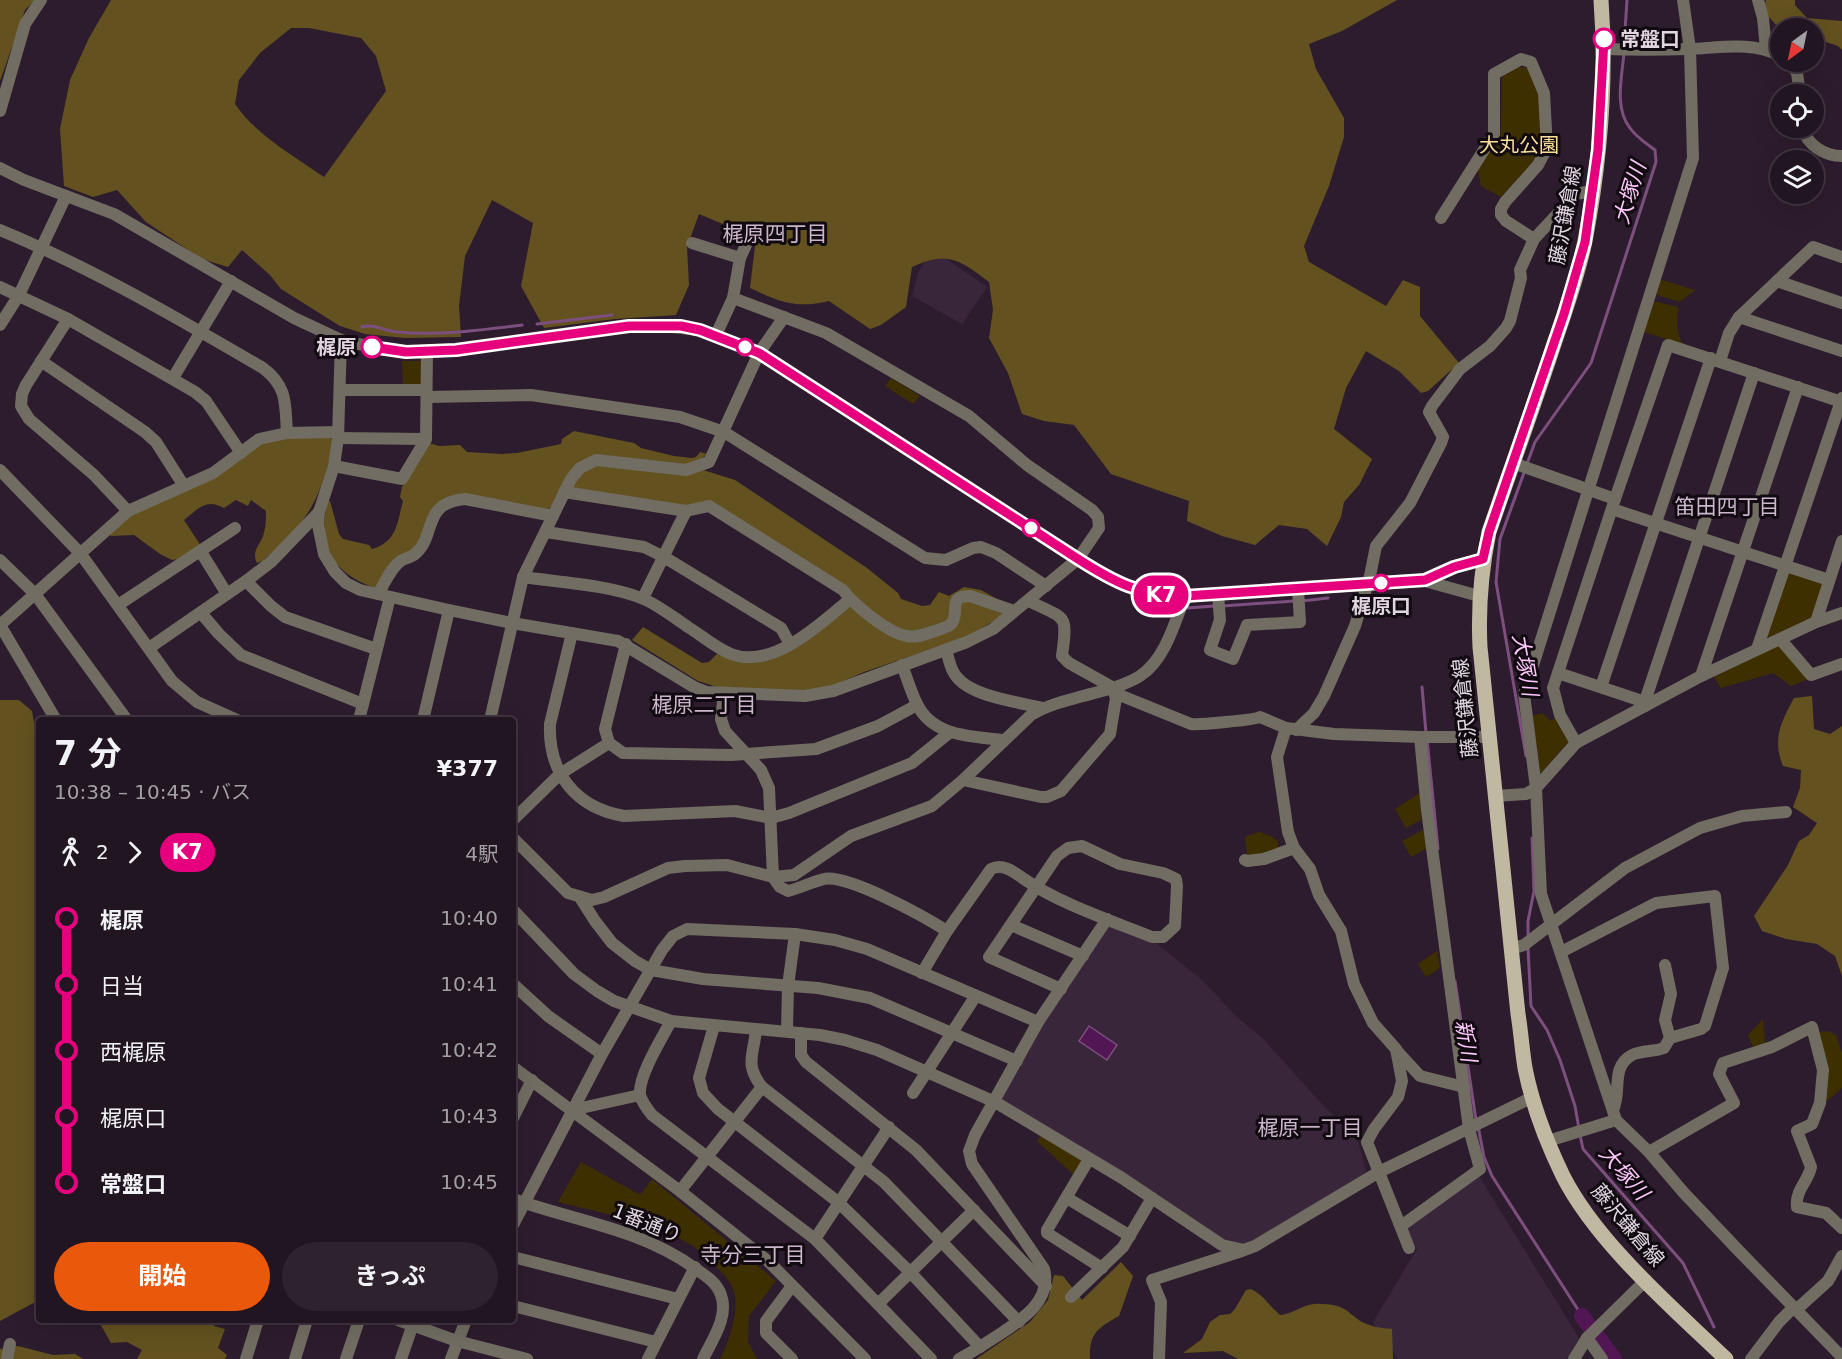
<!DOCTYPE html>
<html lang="ja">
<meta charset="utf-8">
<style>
:root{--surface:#221522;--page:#2e222f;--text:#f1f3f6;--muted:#a29fa5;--line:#3f3440;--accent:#ea580c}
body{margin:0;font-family:"DejaVu Sans","Noto Sans JP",sans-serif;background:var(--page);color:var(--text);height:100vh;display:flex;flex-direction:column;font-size:22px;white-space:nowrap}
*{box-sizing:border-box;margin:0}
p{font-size:20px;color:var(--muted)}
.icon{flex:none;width:33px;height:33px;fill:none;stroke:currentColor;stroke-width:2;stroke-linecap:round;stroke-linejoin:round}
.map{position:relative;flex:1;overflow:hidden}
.details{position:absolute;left:36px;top:717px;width:480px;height:606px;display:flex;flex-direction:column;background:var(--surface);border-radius:6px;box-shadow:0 6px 24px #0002,0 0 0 2px var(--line)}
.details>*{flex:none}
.badge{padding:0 12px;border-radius:20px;font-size:21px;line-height:39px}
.needle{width:39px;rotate:213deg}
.fabs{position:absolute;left:1770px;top:18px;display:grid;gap:12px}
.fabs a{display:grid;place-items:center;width:54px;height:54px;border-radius:50%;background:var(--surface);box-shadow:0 6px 24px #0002,0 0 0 2px var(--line);font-size:30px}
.map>.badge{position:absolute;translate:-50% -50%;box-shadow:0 0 0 3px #fff}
.legs{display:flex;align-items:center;gap:9px;height:66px;padding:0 18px;font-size:20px}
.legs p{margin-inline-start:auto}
.head{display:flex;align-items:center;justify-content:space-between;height:102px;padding:0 18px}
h1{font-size:33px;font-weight:700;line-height:45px}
.cta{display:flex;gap:12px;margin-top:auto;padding:12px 18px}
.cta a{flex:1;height:69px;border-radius:36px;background:var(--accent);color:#fff;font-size:24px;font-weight:700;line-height:69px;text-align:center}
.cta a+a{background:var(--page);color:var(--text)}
ul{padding:0 18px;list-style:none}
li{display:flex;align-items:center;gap:21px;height:66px;font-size:22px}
li i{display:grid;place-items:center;width:9px;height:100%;margin:0 8px;background:currentColor}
li i::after{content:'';width:15px;height:15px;margin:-8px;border:4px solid;border-radius:50%;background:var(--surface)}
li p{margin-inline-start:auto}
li:first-child i{background:linear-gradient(#0000 50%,currentColor 0)}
li:last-child i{background:linear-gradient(currentColor 50%,#0000 0)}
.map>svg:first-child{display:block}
</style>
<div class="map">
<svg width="1842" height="1359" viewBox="0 0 1842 1359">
<rect width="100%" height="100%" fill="#2d1c2d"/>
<!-- built -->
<g fill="#3a263a">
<path d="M932 249 987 287 962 324 912 296 918 273Z"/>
<path d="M1113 924 1156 943 1202 980 1236 1016 1264 1040 1322 1104 1357 1138 1366 1170 1362 1178 1243 1247 1228 1244 1002 1100 1041 1025 1107 927Z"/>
<path d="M1479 1176 1579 1338 1567 1359H1398L1373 1322 1417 1249 1406 1229Z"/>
</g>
<!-- green -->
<g fill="#3e2f00">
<path d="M1518 67 1528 68 1539 96 1542 149 1538 156 1501 197 1481 186 1478 170 1501 133 1502 77Z"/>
<path d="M1659 279 1695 290 1680 302 1657 295 1655 292Z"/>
<path d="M1653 301 1678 307 1677 328 1682 344 1644 332Z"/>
<path d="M402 361H424L421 386 403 385Z"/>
<path d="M891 378 920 396 913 404 885 386Z"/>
<path d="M1788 572 1824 580 1814 616 1770 638 1767 636Z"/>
<path d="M1777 644 1810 678 1791 686 1773 673 1721 688 1714 677Z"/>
<path d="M1542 713 1551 721 1557 716 1570 740 1540 774 1532 716Z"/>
<path d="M1420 793 1421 820 1406 828 1395 809Z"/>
<path d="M1423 830 1425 832 1427 848 1411 857 1402 841Z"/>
<path d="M1259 832 1271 836 1278 841V850L1251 857 1247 854 1245 839 1247 836Z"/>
<path d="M1437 951 1440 968 1426 977 1418 964Z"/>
<path d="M1763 1019 1765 1044 1754 1049 1748 1035Z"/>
<path d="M1828 1031 1836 1035 1842 1053V1088L1823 1104 1817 1035 1820 1032Z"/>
<path d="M1042 1135 1083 1160 1075 1176 1037 1141Z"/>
<path d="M581 1162 640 1195 652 1179 776 1281 749 1316 748 1342 757 1359H720C729 1343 741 1306 733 1289 730 1280 720 1270 713 1264 708 1259 702 1253 696 1248 656 1222 604 1214 558 1202Z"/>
</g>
<!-- forest -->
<g fill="#63521f" fill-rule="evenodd">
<path d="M0 0H35L25 10 0 81Z"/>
<path d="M111 0H1397L1342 31 1309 44 1316 69 1344 118V137L1329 186 1304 246 1309 262 1386 306 1403 280 1420 287V316L1459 363 1428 391 1421 393 1399 371 1366 351 1346 388 1334 429 1372 459 1359 485 1344 502 1341 517 1327 546 1307 529 1279 525 1255 545 1222 536 1187 521 1189 501 1111 474 1074 425 1044 421 1022 414 1008 373 989 338 993 310 989 282C960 260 948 250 912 267L906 307 881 325 870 329 829 301C796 309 780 302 750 288L756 238 699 214 687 247 689 285 676 315 615 319 544 328 521 286 533 223 492 200 465 256 459 306 461 337 405 338 365 334 340 326 281 289 270 275 242 250 228 267 202 259 146 222 117 190 93 197 64 186 60 129 70 80 89 38ZM291 28H309L361 38 376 56 386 91 324 177C294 156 256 135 235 104L239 80 260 53Z"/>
<path d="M1766 0H1795V5L1807 18 1842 21V50L1838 46 1814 38V28L1780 29C1772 20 1762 13 1766 0Z"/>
<path d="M574 431 634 443 641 448 674 456 692 458 696 457 700 452 707 454 699 461 688 465 599 455 547 511 452 498 420 541 376 588C333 574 316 545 328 501H330L339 534 343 539 369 545 372 549C397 542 397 523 403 501L400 497 402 487 429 443 439 446 460 445 467 452 502 454 517 453 561 444 562 439Z"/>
<path d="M328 437 332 439C332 451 329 463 325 475 312 516 294 533 263 561L257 563C251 551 260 545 263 536 266 527 266 520 266 511L251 500 248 506 236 500 224 508C206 498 199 508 184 520L201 546 185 558 172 560 160 554 134 535 111 536 109 533 128 517 268 439Z"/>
<path d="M597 464 703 470 735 480 867 568 898 593 901 599 922 606 930 605 939 592 949 596 964 587 981 590 1006 604 966 593 949 621 911 633 897 630 739 520 695 507 572 489C575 476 586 470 597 464Z"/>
<path d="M966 600 1005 614 967 637 864 672 829 687 809 691 717 687 698 681 632 640 643 627 702 663 709 662 717 654 760 660 848 606H854L885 630 940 633 959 602Z"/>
<path d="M1812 696 1814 729 1830 734 1842 726V976L1835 956 1817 944 1786 939 1762 931 1754 916 1788 865 1799 841 1809 835 1817 823 1793 807 1800 788 1801 770 1783 766C1772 739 1781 722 1794 698Z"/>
<path d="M0 700H19L32 711 39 754V1300L0 1321Z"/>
<path d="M1121 1262 1133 1276 1119 1316C1098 1328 1089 1333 1090 1359H976L1030 1322 1048 1300 1054 1275 1063 1276 1082 1300Z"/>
<path d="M1251 1289C1265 1296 1268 1305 1280 1315 1295 1314 1305 1302 1321 1304 1328 1304 1338 1305 1344 1309 1351 1313 1356 1319 1364 1323 1373 1327 1382 1328 1392 1329L1393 1359H1238L1223 1351 1183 1353 1202 1339 1210 1322 1220 1315 1230 1314 1235 1309 1246 1290Z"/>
<path d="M98 1320H215L214 1326 225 1329 218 1348 227 1355 225 1359H137L142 1350 127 1342 111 1343Z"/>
<path d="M18 1346 53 1355 75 1354 83 1359H0V1349Z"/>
</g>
<!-- water -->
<path fill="#531654" stroke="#7d4f7e" stroke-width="1.5" d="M1089 1026 1117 1045 1107 1060 1079 1041Z"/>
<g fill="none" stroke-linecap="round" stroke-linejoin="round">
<!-- stream -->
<g stroke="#7d4f7e" stroke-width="3">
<path d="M1624 46 1627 0"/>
<path d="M537 324 612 315"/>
<path d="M362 327C373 323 385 331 397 332 437 336 483 330 522 325"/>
<path d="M1527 464 1535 442 1591 363 1656 162 1655 150C1647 144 1636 137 1630 128 1614 108 1622 76 1624 53"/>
<path d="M1525 470 1500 539 1496 582 1526 756"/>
<path d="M1302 601 1328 598"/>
<path d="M1222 606 1294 601"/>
<path d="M1187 608 1214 606"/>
<path d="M1422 687 1426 733"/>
<path d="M1427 739 1438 849"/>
<path d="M1528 938V921L1534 891 1532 838"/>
<path d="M1528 948 1531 1006 1547 1030 1560 1060 1575 1106 1579 1129"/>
<path d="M1455 981 1476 1120"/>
<path d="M1478 1126 1484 1157 1492 1176 1582 1316"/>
<path d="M1580 1135 1583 1149 1683 1263 1714 1327"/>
</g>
<!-- river -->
<path stroke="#531654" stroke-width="16" d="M1582 1316 1614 1359"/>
<!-- minor -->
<g stroke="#716d62" stroke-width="12">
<path d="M1683 0 1690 49 1693 158 1524 694 1536 788 1541 894 1616 1120 1649 1152 1684 1193 1739 1251 1842 1357"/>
<path d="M1758 0 1763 18 1766 49"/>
<path d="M1604 49C1632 50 1660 50 1689 49 1718 48 1754 41 1780 56"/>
<path d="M1789 62 1797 73 1800 94"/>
<path d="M0 111 25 24 41 0"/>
<path d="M1802 128C1808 145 1824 156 1842 156"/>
<path d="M0 168 24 180 114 214 294 318 341 340 381 349 406 352 456 350 629 326H662L700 330 759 353 1078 559C1114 581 1140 596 1185 596L1425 581 1479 596"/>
<path d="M1441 218 1494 134V74L1521 59 1531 62 1544 93 1547 148 1538 165 1505 202 1501 209V215L1506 221 1534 239"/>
<path d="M0 230C92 268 177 318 263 368 288 387 285 404 287 433"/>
<path d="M692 243 740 258"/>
<path d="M1777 281 1842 303"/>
<path d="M0 287 68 319 195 392 206 401 241 453"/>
<path d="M1739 317 1842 351"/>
<path d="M68 319 26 385 22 394 21 406 29 419 94 475 128 511"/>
<path d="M0 325 19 295 66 196"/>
<path d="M716 335 733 298 740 258 746 245"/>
<path d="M341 340 338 438 334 466 319 512 318 525 324 554 335 572 346 583 360 590 449 610 512 623 618 641 694 687 707 692 805 696 833 691 967 642 993 629 1078 559 1099 528 1098 517 1092 510 1027 465 969 416 826 333 733 298"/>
<path d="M41 361 145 432 156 442 184 486"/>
<path d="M1720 361 1729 333 1739 317 1813 247 1842 257"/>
<path d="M173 378 231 281"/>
<path d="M340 390H426"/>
<path d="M427 397 531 395 680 417 724 432 925 558 946 560 973 548 981 547 996 553 1046 586"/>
<path d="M338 438 426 439"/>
<path d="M1513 463 1615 499"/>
<path d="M334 466 402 479 426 439 427 351"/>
<path d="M0 470 80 553 172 681 197 702 237 720"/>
<path d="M564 492 686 511 709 506 843 590C854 605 888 633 907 636 917 638 926 634 935 631 940 629 948 628 952 623 960 611 947 596 970 596L1014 611"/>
<path d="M1612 509 1829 580"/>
<path d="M546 532 644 547 664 557 781 628 790 644"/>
<path d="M201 552 227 594"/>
<path d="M0 560 35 594 127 720"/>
<path d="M523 577C558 582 609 585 641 598 657 604 673 617 688 627 701 635 716 648 731 654 773 670 820 624 850 599"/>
<path d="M246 581 271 606 285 617 376 649"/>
<path d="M1425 581 1454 567 1483 559"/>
<path d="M378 594C385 583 391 567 402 560 406 558 412 557 415 554 437 536 421 503 465 499L553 516"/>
<path d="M1218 594 1220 620 1210 650 1233 659 1247 625 1300 622 1298 589"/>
<path d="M643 598 686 511"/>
<path d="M1029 601C1066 620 1068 612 1062 656L1069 663 1112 687 1122 696 1191 724C1198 725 1254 720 1260 717L1286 728 1334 734 1420 737H1488"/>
<path d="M118 605 235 528"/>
<path d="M201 613 219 634 241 655 363 704"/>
<path d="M1816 622 1842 541"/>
<path d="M0 625 128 511 213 473 259 439 287 433 338 432"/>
<path d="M0 625 56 720"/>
<path d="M572 633 550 724C548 773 576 808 624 816L735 811 771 818 789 813 912 763 949 733"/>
<path d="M1780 639 1811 675 1842 664"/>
<path d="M626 644 605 729 609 743 623 753 731 755 816 749 878 726 917 705"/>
<path d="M149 648 246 581 271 562 319 512"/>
<path d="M1757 649 1842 398"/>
<path d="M946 650C949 659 950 669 956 676 971 697 1019 702 1043 708"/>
<path d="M902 665C907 678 911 692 917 704 933 737 971 736 1002 740"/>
<path d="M1558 673 1645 702"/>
<path d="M1701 676 1798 387"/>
<path d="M1601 687 1711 358"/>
<path d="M724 694 721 719 725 731 761 770 769 788 773 877 780 887 788 891C800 888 812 882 824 879 848 874 925 917 947 931"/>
<path d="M1645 706 1647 695 1754 373"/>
<path d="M359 720 390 597"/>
<path d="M423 720 449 610"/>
<path d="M490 720 523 577 571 479 580 468 596 460 686 470 709 462 759 353 784 317"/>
<path d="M1286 728 1277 757 1288 832 1294 848 1310 869 1319 895 1341 931 1354 984 1373 1023 1396 1049 1402 1081 1398 1097 1374 1129 1367 1142 1409 1248"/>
<path d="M1296 730 1314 713 1324 696 1355 626 1370 576 1376 546 1410 503 1441 443 1443 437 1429 412 1432 406 1460 369 1490 346 1506 328 1510 321 1521 278 1520 270 1534 239 1576 194 1592 191"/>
<path d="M1576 743 1560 715 1553 688 1615 499 1668 345 1842 402"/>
<path d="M963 780 1041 797H1047L1061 791 1110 734 1116 698 1112 687"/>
<path d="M1495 796 1526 794 1536 788 1576 743 1701 676 1816 622 1842 613"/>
<path d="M513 820 560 774 609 743"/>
<path d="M513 838 568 893 592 900 604 897 668 868 685 866 727 865 773 877 794 875 851 836 932 806 963 780 1031 715C1047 705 1065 701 1083 696 1102 691 1124 686 1140 676 1165 660 1175 622 1185 596"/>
<path d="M1245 860 1247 861 1264 859 1294 848"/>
<path d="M581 899 595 921 612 943 635 961 651 970 703 979 818 988 870 998 1017 1061"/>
<path d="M513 910 574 974 597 991 614 1001 671 1021 820 1035 845 1040 877 1050 995 1102 1122 1178 1222 1245 1244 1250 1255 1246 1379 1172 1533 1097"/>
<path d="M1011 925 1083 956"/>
<path d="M1511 949 1524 945 1625 868 1700 828 1742 816 1786 812"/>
<path d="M1561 952 1656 903 1715 896 1723 968 1705 1026 1701 1029 1670 1038 1665 1020 1671 994 1665 965"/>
<path d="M922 973 947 931 991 869C1003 863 1014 872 1024 879 1058 903 1112 921 1152 937H1163L1175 926 1177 886 1176 879 1163 873 1120 864 1082 846 1068 848 1057 856 989 957 1061 989"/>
<path d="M513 984 548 1016 602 1054"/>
<path d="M671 1021C662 1038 638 1076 640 1095 642 1102 648 1110 652 1115L815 1239 931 1359"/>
<path d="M714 1026 699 1078 703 1093 718 1109 838 1202 910 1272 980 1347"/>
<path d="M756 1029C754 1055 744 1064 762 1087L884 1182 1019 1322"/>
<path d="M787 1031 788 986 795 934"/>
<path d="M801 1033V1055L806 1062 916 1150 1046 1286"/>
<path d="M1397 1051 1420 1076 1464 1087"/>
<path d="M513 1067 680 1191 769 1262 865 1359"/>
<path d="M913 1093 975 997"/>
<path d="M572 1110 640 1095"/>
<path d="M1613 1110C1622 1092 1610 1067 1632 1055 1642 1050 1654 1052 1664 1048L1670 1038"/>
<path d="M513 1118 532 1080"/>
<path d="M1548 1141 1616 1120"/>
<path d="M1649 1152 1734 1103 1719 1074 1723 1063 1772 1047 1812 1027 1823 1070 1820 1103 1812 1124 1797 1131 1811 1167C1808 1182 1795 1190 1797 1207L1826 1213 1842 1228"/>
<path d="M1089 1159 1047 1230V1233L1102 1268"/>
<path d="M680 1191 762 1087"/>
<path d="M1067 1198 1130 1236"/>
<path d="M513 1199C575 1221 642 1229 696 1269 706 1276 717 1283 721 1295 729 1317 712 1340 703 1359"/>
<path d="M513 1225 602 1054 662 950 673 936 687 929 795 934 835 940 867 949 1038 1022"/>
<path d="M1401 1226 1480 1169 1469 1129 1427 810 1420 737"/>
<path d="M815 1239 889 1127"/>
<path d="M513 1257 678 1299"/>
<path d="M792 1286 766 1321V1333L792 1359"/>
<path d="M1071 1297 1123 1247 1152 1198"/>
<path d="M878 1304 974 1210"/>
<path d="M513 1306 656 1342"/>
<path d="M1796 1310 1828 1281 1842 1256"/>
<path d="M398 1320 457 1341 527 1359"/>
<path d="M1587 1338 1602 1359"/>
<path d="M7 1359 10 1344"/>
<path d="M246 1359 258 1320"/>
<path d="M295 1359 307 1320"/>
<path d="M346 1359 359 1320"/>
<path d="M401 1359 414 1321"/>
<path d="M451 1359 466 1320"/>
<path d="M648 1359 695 1267"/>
<path d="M959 1359C973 1352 986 1343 1000 1334 1023 1319 1052 1300 1044 1269L972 1164 969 1151 975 1135 1038 1022 1107 919"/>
<path d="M1159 1359 1161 1302 1152 1280 1242 1251"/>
<path d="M1574 1359 1587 1338 1646 1280"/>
<path d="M1751 1359 1779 1322 1793 1308"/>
</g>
<!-- major -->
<path stroke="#c1b8a1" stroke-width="15" d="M1601 0C1607 80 1600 162 1585 241 1578 275 1566 309 1555 341 1534 405 1511 468 1489 532 1481 571 1478 607 1480 647L1518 1014C1521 1032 1522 1050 1525 1068 1532 1104 1547 1143 1563 1176 1597 1243 1672 1307 1726 1359"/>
</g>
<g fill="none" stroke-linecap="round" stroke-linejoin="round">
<!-- line-1 casing -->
<g stroke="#fff" stroke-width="14">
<path id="line-1" d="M372 347 406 352 456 350 629 326H681L700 330 759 353 1078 559C1114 582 1140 596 1185 596L1425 580 1454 567 1483 559 1489 532 1564 314 1585 242 1598 150 1604 39"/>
</g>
<!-- line-1 -->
<use href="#line-1" stroke="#e6007e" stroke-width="9"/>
</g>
<!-- markers -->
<g fill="#fff" stroke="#e6007e" stroke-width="3">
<circle cx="1604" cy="39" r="10"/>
<circle cx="372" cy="347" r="10"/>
<circle cx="745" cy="347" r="8"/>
<circle cx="1031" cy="528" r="8"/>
<circle cx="1381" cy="583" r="8"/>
</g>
<g text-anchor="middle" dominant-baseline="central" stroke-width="6" stroke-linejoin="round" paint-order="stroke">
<!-- stop labels -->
<g font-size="20" font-weight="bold" fill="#e0d5e0" stroke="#110a11" text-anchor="start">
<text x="1620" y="39">常盤口</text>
<text x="356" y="347" text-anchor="end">梶原</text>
<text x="1381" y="606" text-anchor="middle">梶原口</text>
</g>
<!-- park labels -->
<g font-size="20" fill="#f8df9b" stroke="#110a11">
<text x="1519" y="145">大丸公園</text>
</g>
<!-- street labels -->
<g font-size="20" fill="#e0d5e0" stroke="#110a11">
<text transform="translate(1565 215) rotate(-80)">藤沢鎌倉線</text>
<text transform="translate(1465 708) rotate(-96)">藤沢鎌倉線</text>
<text transform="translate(647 1223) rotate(22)">1番通り</text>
<text transform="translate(1628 1225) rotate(50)">藤沢鎌倉線</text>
</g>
<!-- water labels -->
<g font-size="21" font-style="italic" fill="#fdc7fb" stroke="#110a11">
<text transform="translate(1630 193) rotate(-73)">大塚川</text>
<text transform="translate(1525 665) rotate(80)">大塚川</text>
<text transform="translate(1466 1041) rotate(81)">新川</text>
<text transform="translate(1624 1173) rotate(49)">大塚川</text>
</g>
<!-- neighbourhood labels -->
<g font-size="21" fill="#ccb6cb" stroke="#110a11">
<text x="775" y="234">梶原四丁目</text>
<text x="1727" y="507">笛田四丁目</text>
<text x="704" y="705">梶原二丁目</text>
<text x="1310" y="1128">梶原一丁目</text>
<text x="753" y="1255">寺分三丁目</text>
</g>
</g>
</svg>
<div class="fabs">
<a><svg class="needle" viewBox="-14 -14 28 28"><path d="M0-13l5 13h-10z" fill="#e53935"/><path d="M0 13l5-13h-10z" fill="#a29fa5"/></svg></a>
<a><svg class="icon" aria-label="locate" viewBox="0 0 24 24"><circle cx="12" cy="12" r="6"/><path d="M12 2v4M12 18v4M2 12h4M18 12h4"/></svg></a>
<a><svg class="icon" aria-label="layers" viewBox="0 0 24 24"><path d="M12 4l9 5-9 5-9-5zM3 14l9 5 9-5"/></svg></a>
</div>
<b class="badge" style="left:1161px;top:595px;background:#e6007e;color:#fff">K7</b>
<section class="details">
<div class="head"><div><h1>7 分</h1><p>10:38 – 10:45 · バス</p></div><b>¥377</b></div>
<div class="legs"><svg class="icon" aria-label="walk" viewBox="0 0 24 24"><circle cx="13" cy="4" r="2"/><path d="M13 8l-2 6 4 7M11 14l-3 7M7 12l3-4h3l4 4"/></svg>2<svg class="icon" aria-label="forward" viewBox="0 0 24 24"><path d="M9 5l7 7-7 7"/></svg><b class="badge" style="background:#e6007e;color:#fff">K7</b><p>4駅</p></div>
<ul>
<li><i style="color:#e6007e"></i><b>梶原</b><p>10:40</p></li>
<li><i style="color:#e6007e"></i><span>日当</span><p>10:41</p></li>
<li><i style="color:#e6007e"></i><span>西梶原</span><p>10:42</p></li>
<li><i style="color:#e6007e"></i><span>梶原口</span><p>10:43</p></li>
<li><i style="color:#e6007e"></i><b>常盤口</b><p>10:45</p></li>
</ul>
<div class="cta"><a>開始</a><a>きっぷ</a></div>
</section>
</div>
